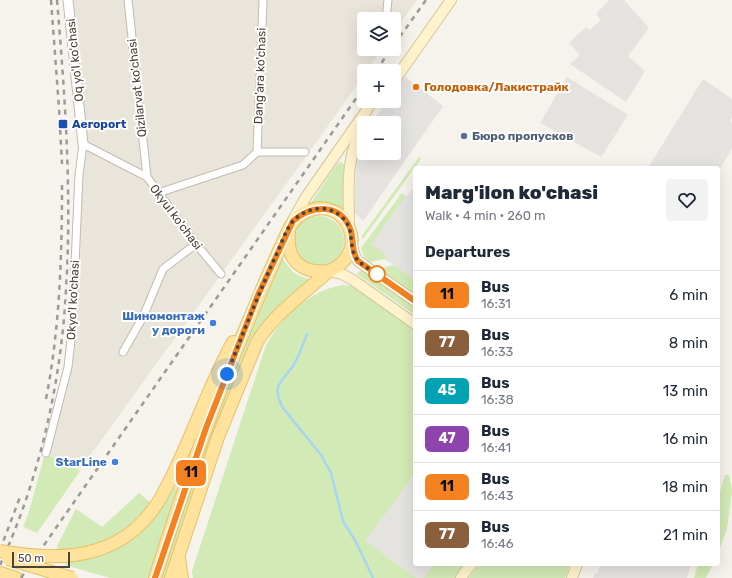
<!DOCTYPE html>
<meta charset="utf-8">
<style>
:root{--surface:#fff;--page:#f2f2f3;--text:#1f2937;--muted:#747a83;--line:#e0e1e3}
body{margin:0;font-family:Rubik,sans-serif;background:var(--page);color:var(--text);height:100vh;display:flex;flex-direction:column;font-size:15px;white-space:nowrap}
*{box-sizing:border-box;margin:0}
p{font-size:13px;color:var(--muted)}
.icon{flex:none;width:22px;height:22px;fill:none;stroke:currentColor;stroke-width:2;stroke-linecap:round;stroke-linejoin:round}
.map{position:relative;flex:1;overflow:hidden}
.side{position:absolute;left:413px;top:166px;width:307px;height:400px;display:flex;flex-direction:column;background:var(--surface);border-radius:4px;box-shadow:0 4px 16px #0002}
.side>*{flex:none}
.badge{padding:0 8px;border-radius:6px;font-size:14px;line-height:26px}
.fabs{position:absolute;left:357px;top:12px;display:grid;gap:8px}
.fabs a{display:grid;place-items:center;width:44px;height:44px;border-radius:4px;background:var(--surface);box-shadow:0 4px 16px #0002;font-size:20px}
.scale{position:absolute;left:12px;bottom:10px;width:58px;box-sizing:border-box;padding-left:4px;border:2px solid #4b4439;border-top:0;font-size:11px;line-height:14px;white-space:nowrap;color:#4b4439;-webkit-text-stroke:3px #fff;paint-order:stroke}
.you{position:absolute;width:20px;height:20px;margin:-10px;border:3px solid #fff;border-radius:50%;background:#1a73e8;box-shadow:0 0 0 6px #1a73e833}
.map>.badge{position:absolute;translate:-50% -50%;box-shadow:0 0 0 2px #fff}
h2{padding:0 12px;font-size:15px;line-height:36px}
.round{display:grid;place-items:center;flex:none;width:42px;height:42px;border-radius:4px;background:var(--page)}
.headline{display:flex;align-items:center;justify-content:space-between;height:68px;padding:0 12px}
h1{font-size:19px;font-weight:800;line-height:30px}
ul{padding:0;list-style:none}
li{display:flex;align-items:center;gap:12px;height:48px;padding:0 12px;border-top:1px solid var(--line)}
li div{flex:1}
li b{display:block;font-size:15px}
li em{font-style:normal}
li .badge{min-width:44px;font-weight:700;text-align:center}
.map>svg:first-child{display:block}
</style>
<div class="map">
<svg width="732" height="578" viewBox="0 0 732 578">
<rect width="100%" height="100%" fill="#f6f3ec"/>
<!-- residential -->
<path fill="#eae5da" d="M68 0H417L394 32V19H364V49H382L367 71H364V75L310 151 79 471 46 453 68 367 83 144Z"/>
<!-- green -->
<g fill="#d2eab5">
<path d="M419 157 421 159 363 239 361 237Z"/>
<path d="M340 162 343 163 345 166V213L331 204 311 203 337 164Z"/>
<path d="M402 193 406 196 372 243 387 256 385 259 370 262 364 257 361 248Z"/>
<circle cx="319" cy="241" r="25"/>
<path d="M282 256C287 269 299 279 313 279 289 297 268 313 253 339L204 462 182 524 165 578H161L178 523 224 397Z"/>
<path d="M394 265 415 280V295L377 269Z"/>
<path d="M362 269 415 307V315L357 274Z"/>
<path d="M343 285 352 286 415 331V564H465L455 578H193L192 571 265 348C279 318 310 290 343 285Z"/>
<path d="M192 450H194L151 578H110L65 565 66 563 57 546 76 509 102 527 139 493 160 511 176 485Z"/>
<path d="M45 453 80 471 37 533 23 527 29 512Z"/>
<path d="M725 475H729L732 491 727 529 718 553V498Z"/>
<path d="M479 564H570L565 578H469Z"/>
<path d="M698 564H713L706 578H694Z"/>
</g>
<!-- parking -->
<g fill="#e5e3e0">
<path d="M609 0H624L649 28 628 56 645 71 626 102 570 64 580 55 569 43 586 27 590 30 601 20 596 14Z"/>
<path d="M404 76 443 106 363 221 354 212 357 146 364 135V153H394V123H372L387 101H394V90Z"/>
<path d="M567 77 628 115 601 157 540 123Z"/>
<path d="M703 79 732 99V117L730 121 732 123V148L718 173V168H648Z"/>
<path d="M415 187V280L385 259 387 256 371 244 406 196Z"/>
<path d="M415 473V564H434L424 578H416L365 541Z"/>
<path d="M600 564H691L687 578H593L595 573H598Z"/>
</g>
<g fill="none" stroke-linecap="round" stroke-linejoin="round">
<!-- stream -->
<path stroke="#a9d4f2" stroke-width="2.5" d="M307 334C303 344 299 357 293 366 281 383 271 385 283 408L321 455 331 473 343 521 356 542 373 578"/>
<!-- minor casing -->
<g stroke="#c2bbae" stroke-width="9">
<g id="minor">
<path d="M128 0 147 177"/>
<path d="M386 19 388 0"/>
<path d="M257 152 263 0"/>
<path d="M158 193 243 165 257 152H305"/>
<path d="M123 352 143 317 163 269 196 244"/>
<path d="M46 453 68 367 72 331 79 175 83 144 147 177 196 244 221 274"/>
</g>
</g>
<!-- tertiary casing -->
<g stroke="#c2bbae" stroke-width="11">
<path id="tertiary" d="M68 0 83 144"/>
</g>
<!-- secondary casing -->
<g stroke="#d6c79b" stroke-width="12">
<g id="secondary">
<path d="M394 81 451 0"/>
<path d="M293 220 306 197 373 101"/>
<path d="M349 228C349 191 344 158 364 125"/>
<path d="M352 245 355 256 358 261 415 301"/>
<path d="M329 271 342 274 353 280 415 324"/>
<path d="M461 578 471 564"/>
<path d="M572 578 577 564"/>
</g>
</g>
<!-- primary casing -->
<g stroke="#e6c16a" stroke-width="14">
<g id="primary">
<path d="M289 233C286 261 302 274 329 271"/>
<path d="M166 488C191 441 207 389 233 342"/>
<path d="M179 558 182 578"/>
<path d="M0 573 16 578"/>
<path d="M155 578C192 460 236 343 288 231 292 222 297 216 306 212 346 193 373 253 329 271 304 293 275 313 257 342L218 437 171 578"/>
</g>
</g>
<!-- minor -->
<use href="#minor" stroke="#fff" stroke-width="7"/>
<!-- tertiary -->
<use href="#tertiary" stroke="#fff" stroke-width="9"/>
<!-- secondary -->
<use href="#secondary" stroke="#fff3cd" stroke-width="10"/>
<!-- primary -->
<use href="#primary" stroke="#ffe39c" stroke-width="12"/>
<!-- rail -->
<g stroke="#9a9a9a" stroke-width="2.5" stroke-dasharray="5 5" stroke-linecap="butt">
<path d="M51 0 59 108 62 164"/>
<path d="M394 45 426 0"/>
<path d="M376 71 391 49"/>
<path d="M46 399C60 327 62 255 62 182"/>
<path d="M0 550 20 497"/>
<path d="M0 565C39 480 61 384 66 290 72 193 65 96 57 0"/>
<path d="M21 578 364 87"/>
</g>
<!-- primary-bridge casing -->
<g stroke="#e6c16a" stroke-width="14" stroke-linecap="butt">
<g id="primary-bridge">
<path d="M0 551C69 564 132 557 166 488"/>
<path d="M8 559 72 578"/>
</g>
</g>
<!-- primary-bridge -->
<use href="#primary-bridge" stroke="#ffe39c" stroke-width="12"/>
</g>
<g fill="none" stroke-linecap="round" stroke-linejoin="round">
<!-- line casing -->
<g stroke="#fff" stroke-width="9">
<path id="line" d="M155 578 206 428 258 295 293 221C312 204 342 203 351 231 354 242 351 251 358 261L415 301"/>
</g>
<!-- line -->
<use href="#line" stroke="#f58220" stroke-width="6"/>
<!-- walk -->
<path stroke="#4b4439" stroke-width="4" stroke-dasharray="0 7.2" d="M227 374C243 333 259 293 277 253 282 243 286 228 294 220 305 209 324 204 338 214 357 227 347 243 356 258 361 265 373 271 380 276L377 274"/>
</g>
<!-- markers -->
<circle fill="#e8710a" stroke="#fff" stroke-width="1.5" cx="416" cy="87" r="4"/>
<rect fill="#1a4fb4" stroke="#fff" stroke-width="1.5" x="58" y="119" width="10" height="10" rx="2"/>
<circle fill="#5c6f8a" stroke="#fff" stroke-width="1.5" cx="464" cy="136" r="4"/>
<circle fill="#fff" stroke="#f58220" stroke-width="2" cx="377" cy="274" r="8"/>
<g fill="#3f7fe0" stroke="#fff" stroke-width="1.5">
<circle cx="213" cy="323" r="4"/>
<circle cx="115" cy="462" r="4"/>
</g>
<g text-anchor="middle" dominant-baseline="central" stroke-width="4" stroke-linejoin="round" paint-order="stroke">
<!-- street labels -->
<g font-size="12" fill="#4b4439" stroke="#fff">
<text transform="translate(75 60) rotate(-96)">Oq yo'l ko'chasi</text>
<text transform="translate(260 76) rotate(-88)">Dang'ara ko'chasi</text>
<text transform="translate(137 88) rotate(-96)">Qizilarvat ko'chasi</text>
<text transform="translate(176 217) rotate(53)">Okyul ko'chasi</text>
<text transform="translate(73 300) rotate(-87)">Okyo'l ko'chasi</text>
</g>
<!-- food labels -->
<g font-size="12" font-weight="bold" fill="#c56008" stroke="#fff" text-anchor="start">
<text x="424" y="87">Голодовка/Лакистрайк</text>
</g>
<!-- transit labels -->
<g font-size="12" font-weight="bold" fill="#164399" stroke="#fff" text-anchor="start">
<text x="72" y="124">Aeroport</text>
</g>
<!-- service labels -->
<g font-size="12" font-weight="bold" fill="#4e5e75" stroke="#fff" text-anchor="start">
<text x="472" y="136">Бюро пропусков</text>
</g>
<!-- shop labels -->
<g font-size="12" font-weight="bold" fill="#366cbe" stroke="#fff" text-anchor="end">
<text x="205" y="316">Шиномонтаж<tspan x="205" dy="14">у дороги</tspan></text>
<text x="107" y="462">StarLine</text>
</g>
</g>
</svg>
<div class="fabs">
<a><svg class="icon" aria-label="layers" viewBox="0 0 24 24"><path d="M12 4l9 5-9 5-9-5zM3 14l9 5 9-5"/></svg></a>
<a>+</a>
<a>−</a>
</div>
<div class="scale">50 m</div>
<div class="you" style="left:227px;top:374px"></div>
<b class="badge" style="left:191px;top:473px;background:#f58220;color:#111">11</b>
<section class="side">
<div class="headline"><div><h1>Marg'ilon ko'chasi</h1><p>Walk · 4 min · 260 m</p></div><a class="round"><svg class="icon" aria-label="heart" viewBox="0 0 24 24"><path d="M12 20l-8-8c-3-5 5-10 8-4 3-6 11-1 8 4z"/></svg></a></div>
<h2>Departures</h2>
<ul>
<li><span class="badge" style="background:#f58220;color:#111">11</span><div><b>Bus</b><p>16:31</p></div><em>6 min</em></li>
<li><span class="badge" style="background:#8b5e3c;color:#fff">77</span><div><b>Bus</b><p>16:33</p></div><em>8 min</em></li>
<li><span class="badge" style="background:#00a3b4;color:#fff">45</span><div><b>Bus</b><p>16:38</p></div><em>13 min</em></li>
<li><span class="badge" style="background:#8e44ad;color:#fff">47</span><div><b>Bus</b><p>16:41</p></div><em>16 min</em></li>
<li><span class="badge" style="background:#f58220;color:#111">11</span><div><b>Bus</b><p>16:43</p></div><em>18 min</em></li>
<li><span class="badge" style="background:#8b5e3c;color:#fff">77</span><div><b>Bus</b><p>16:46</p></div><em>21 min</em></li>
</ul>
</section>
</div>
